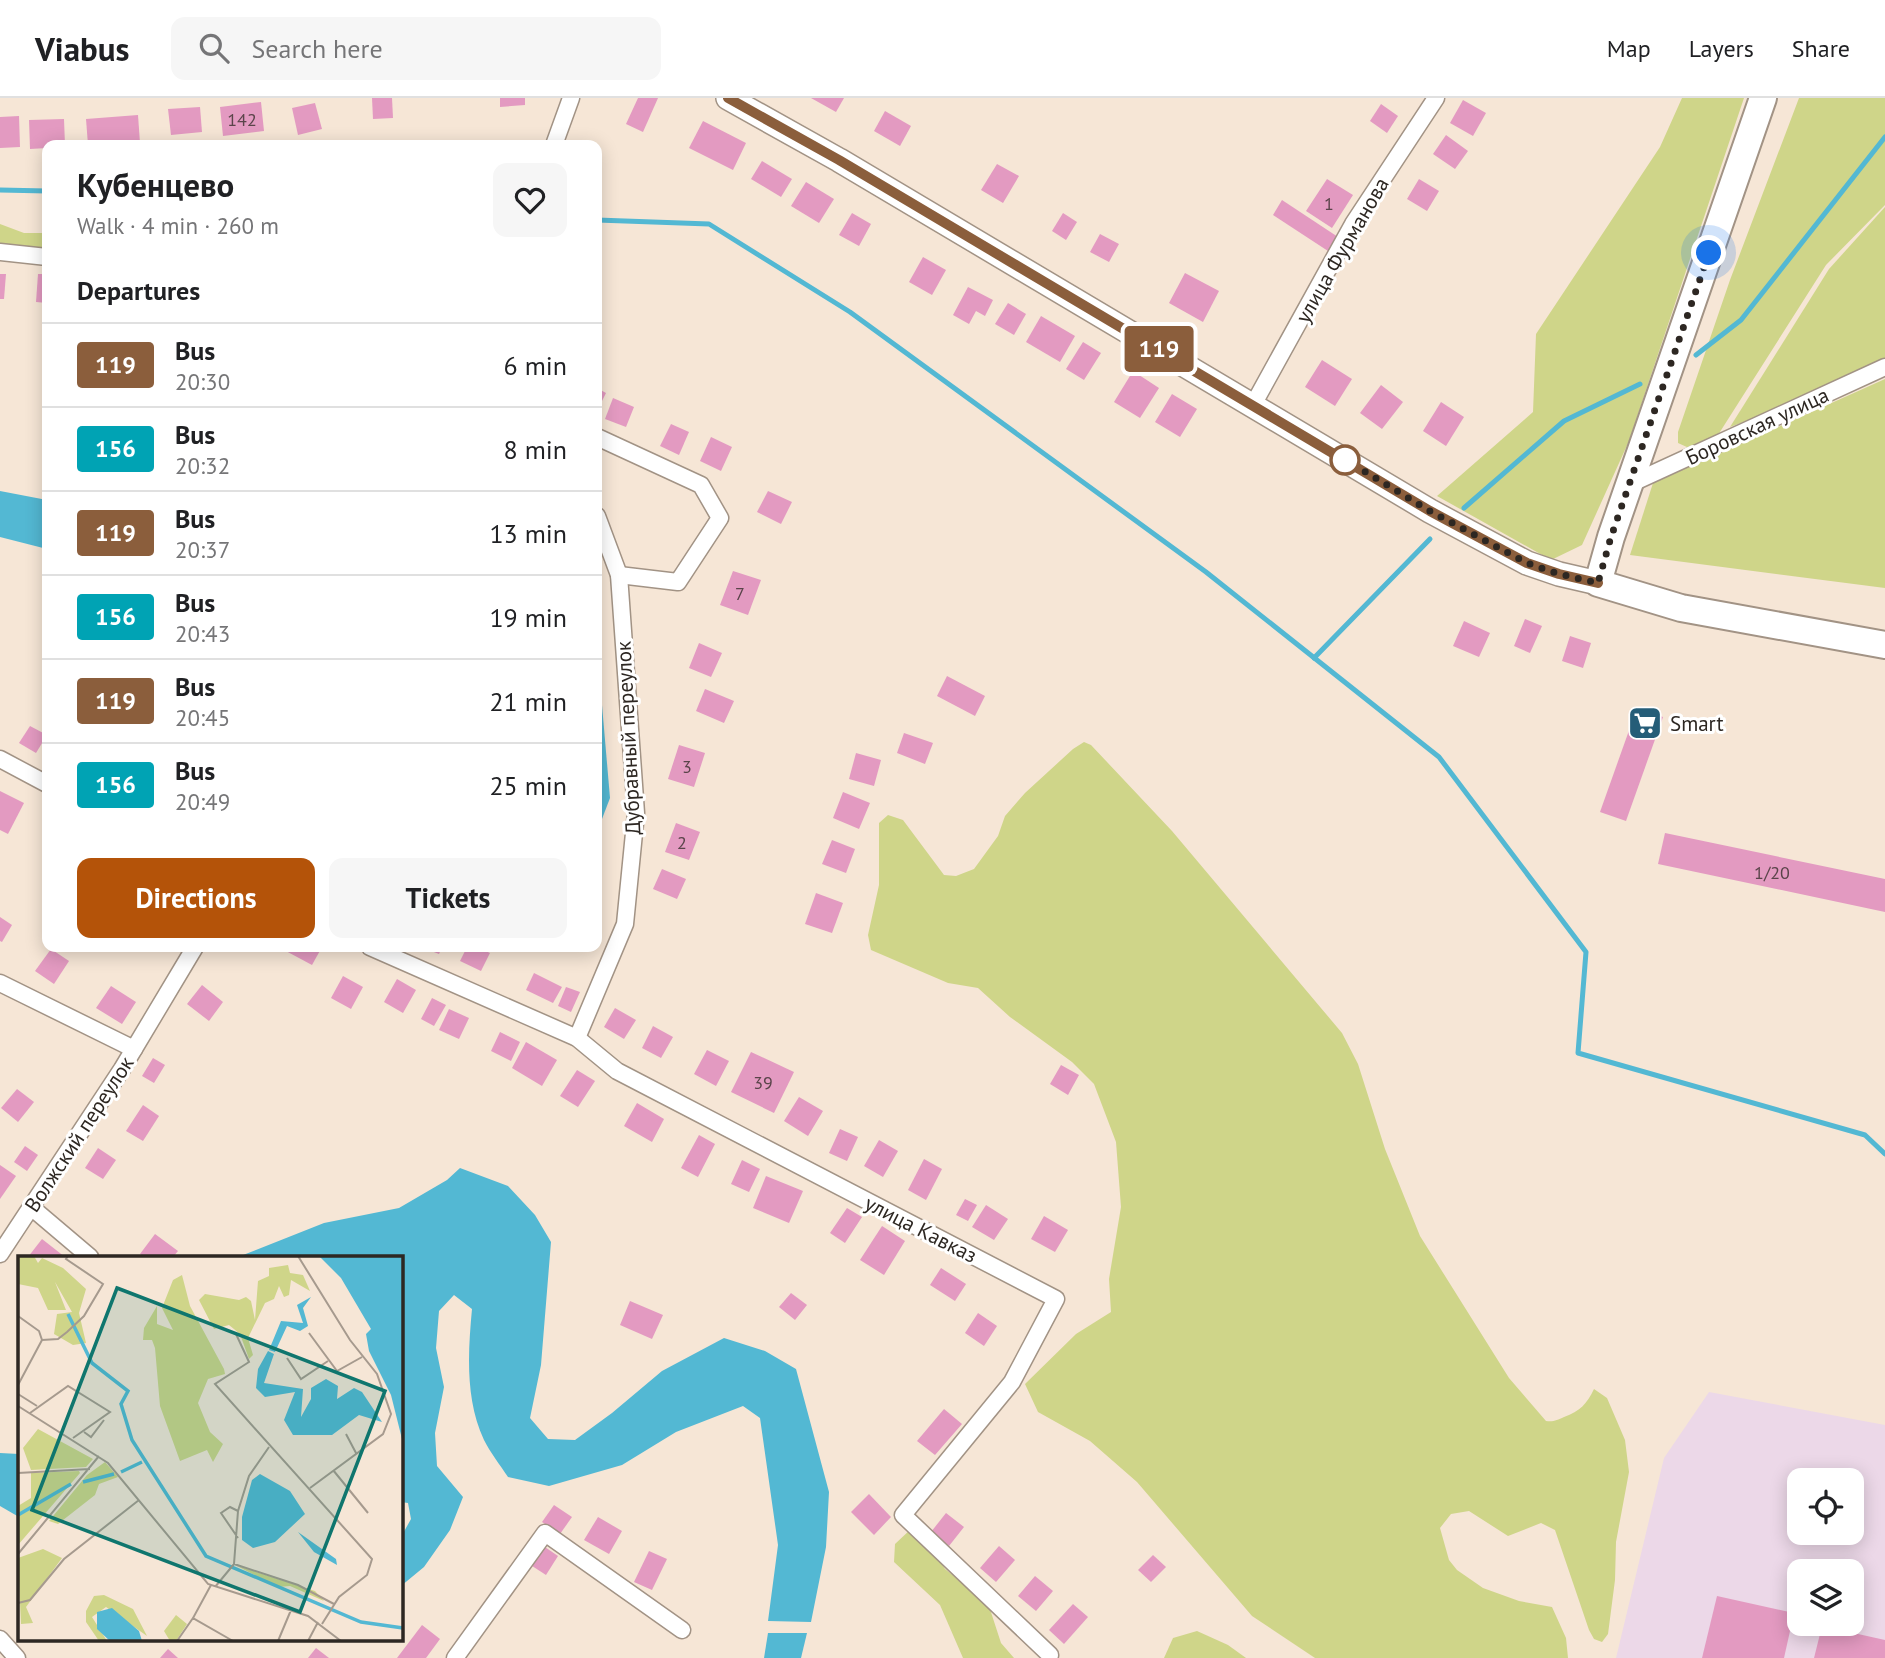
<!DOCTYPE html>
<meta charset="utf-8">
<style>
:root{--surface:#fff;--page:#f6f6f6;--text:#202124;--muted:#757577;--line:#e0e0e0;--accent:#b45309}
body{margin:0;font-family:"PT Sans",sans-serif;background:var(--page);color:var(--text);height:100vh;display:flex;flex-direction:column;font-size:26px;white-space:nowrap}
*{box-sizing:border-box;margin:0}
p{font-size:23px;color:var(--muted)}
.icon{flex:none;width:38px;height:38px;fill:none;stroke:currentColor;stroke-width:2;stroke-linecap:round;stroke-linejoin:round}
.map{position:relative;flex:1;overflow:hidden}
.sheet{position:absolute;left:42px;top:42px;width:560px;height:812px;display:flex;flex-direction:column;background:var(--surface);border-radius:14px;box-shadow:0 4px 18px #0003}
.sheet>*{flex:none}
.badge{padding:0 14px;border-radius:5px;font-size:24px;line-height:46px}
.controls{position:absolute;left:1787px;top:1370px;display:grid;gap:14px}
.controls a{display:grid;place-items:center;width:77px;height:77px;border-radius:14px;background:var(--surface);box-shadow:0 4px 18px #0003;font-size:35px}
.you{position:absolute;width:35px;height:35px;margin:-18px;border:5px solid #fff;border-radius:50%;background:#1a73e8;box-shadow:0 0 0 10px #1a73e833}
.map>.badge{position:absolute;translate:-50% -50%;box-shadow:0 0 0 4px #fff}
h2{padding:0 35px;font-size:26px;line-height:63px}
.round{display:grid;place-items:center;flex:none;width:74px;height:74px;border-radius:14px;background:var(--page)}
.overview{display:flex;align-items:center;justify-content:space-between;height:119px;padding:0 35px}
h1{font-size:33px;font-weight:700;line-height:52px}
.primary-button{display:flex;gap:14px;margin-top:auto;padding:14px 35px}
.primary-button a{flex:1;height:80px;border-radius:14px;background:var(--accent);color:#fff;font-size:28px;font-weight:700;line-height:80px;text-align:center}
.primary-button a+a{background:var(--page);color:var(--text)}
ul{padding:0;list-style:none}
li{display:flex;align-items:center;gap:21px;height:84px;padding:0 35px;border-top:2px solid var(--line)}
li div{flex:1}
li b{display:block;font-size:26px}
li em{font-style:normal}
li .badge{min-width:77px;font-weight:700;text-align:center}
header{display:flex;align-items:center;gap:42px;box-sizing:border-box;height:98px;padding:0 35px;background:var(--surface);border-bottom:2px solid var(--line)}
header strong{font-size:33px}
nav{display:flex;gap:38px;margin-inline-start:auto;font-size:24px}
.search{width:490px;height:63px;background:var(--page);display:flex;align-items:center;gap:18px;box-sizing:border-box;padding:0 24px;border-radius:14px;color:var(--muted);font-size:26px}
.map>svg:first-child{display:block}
</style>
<header>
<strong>Viabus</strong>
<div class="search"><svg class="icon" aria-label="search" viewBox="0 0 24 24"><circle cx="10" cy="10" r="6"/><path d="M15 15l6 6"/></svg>Search here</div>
<nav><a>Map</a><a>Layers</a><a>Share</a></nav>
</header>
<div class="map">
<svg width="1885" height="1560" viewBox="0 0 1885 1560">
<rect width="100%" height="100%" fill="#f6e6d6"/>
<!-- industrial -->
<path fill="#ecd8e8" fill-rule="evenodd" d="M1709 1294 1885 1327V1560H1616L1664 1360ZM1799 1382H1852V1435H1799ZM1799 1474H1852V1526H1799Z"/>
<!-- green -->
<g fill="#cfd589">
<path d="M1682 0H1744L1629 343 1582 447 1551 462 1437 398 1533 314 1536 236 1660 49Z"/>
<path d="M1799 0H1885V107L1826 167 1718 337 1689 350 1678 345V334L1730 182Z"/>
<path d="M1885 109V262L1781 310 1730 329 1829 171Z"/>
<path d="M0 126 24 135H47V159L0 161Z"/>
<path d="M1885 281V490L1630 457 1653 385Z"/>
<path d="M1084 644 1091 647 1172 733 1342 935 1358 966 1385 1051 1420 1138 1509 1280 1546 1323C1554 1324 1557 1322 1564 1319 1580 1313 1587 1306 1594 1291L1607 1300 1625 1342 1629 1374 1616 1444 1615 1482 1608 1536 1602 1544 1594 1541 1589 1532 1555 1432 1541 1425 1508 1438 1469 1413 1451 1416 1440 1430 1449 1462 1457 1472 1483 1490 1519 1503 1552 1509 1566 1540 1568 1560H1315L1252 1518 1137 1384 1090 1343 1038 1314 1025 1286 1076 1236 1111 1214 1109 1181 1121 1109 1116 1044 1094 986 1072 964 1010 919 978 890 948 885 871 852 868 837 879 787V725L888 717 903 722 944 777 956 778 974 771 998 738 1005 718 1025 695 1073 651Z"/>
<path d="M911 1431 923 1437 945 1471 988 1505 1001 1545 1014 1560H963L940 1507 894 1464 895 1446Z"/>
<path d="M1197 1533 1228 1547 1246 1560H1164L1173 1540Z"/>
</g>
<!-- water -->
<g fill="#53b8d3">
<path d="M0 393 47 402V451L0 439Z"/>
<path d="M597 549 610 700 597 734Z"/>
<path d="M460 1070 508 1088 535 1117 551 1144 541 1267 530 1320 548 1341 575 1342 612 1315 662 1273 724 1240 765 1253 796 1271 829 1394 826 1449 811 1524 768 1523 778 1447 760 1320 743 1308 676 1334 622 1367 549 1388 508 1379C500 1367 490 1354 484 1342 465 1301 468 1254 472 1211L454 1197 439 1213 436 1250 444 1289 435 1335 437 1368 463 1399 450 1432 424 1469 401 1488V1439L411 1421 408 1405 401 1404V1159H238L324 1125 399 1110 447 1082Z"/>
<path d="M0 1355 19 1356V1419L0 1408Z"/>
<path d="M768 1535H807L801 1560H764Z"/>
</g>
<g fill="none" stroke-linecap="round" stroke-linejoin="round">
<!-- stream -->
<g stroke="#53b8d3" stroke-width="5">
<path d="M0 92 47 93"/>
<path d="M597 122 709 126 850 214 1206 474 1439 659 1586 854 1578 955 1865 1037 1885 1056"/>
<path d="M1696 257 1741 222 1885 39"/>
<path d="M1464 410 1564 323 1640 286"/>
<path d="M1314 560 1430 441"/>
</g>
</g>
<!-- building -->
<g fill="#e39ac1">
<path d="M372 0H392L393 20 373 21Z"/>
<path d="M500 0H525V7L500 9Z"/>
<path d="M638 0H658L643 34 626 26Z"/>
<path d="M811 0H844L836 14Z"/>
<path d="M1463 2 1486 15 1473 38 1450 25Z"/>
<path d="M261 4 264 33 223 38 220 9Z"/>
<path d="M315 5 322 31 298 37 292 10Z"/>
<path d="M1381 6 1398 18 1387 35 1370 23Z"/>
<path d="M200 9 202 34 171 37 168 11Z"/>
<path d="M885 13 911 28 900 48 874 33Z"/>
<path d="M138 17 140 45 88 47 86 21Z"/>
<path d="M19 18 20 49 0 50V19Z"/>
<path d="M64 21 65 47H47V50L30 51 29 22Z"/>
<path d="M703 23 746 45 733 72 689 50Z"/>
<path d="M1446 37 1468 53 1455 71 1433 56Z"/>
<path d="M762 63 792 81 781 99 751 81Z"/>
<path d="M997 66 1019 78 1003 105 981 92Z"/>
<path d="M1327 81 1353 97 1332 130 1306 113Z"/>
<path d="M1419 81 1439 93 1427 113 1407 101Z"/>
<path d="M806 84 834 101 819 125 791 108Z"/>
<path d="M1282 102 1338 139 1328 153 1273 117Z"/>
<path d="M852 115 871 126 859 148 839 137Z"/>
<path d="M1063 115 1077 124 1066 142 1052 133Z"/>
<path d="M1100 136 1119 146 1109 164 1090 154Z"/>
<path d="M923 159 946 172 932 197 909 184Z"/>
<path d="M1185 175 1219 193 1203 224 1169 205Z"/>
<path d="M0 176H6L4 201H0Z"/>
<path d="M38 176H47V205L36 204Z"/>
<path d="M968 189 993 202 985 218 976 213 969 226 953 217Z"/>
<path d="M1008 205 1026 216 1014 237 995 226Z"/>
<path d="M1041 218 1075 238 1060 264 1026 244Z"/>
<path d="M1083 244 1101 255 1084 282 1066 271Z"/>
<path d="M1322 262 1352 281 1335 308 1305 289Z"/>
<path d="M1133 273 1159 290 1140 320 1114 304Z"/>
<path d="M1381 287 1403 304 1382 331 1360 315Z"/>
<path d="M597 290 606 295 597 313Z"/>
<path d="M1172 296 1197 311 1180 339 1155 324Z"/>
<path d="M613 300 634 309 626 329 605 321Z"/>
<path d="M1441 304 1464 319 1446 348 1423 333Z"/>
<path d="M671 326 689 334 679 357 660 348Z"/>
<path d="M711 339 732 349 721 373 700 363Z"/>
<path d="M768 393 792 404 781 426 757 414Z"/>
<path d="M733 473 761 482 748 517 720 507Z"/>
<path d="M1525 521 1542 528 1530 555 1514 548Z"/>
<path d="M1464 523 1490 535 1479 559 1453 548Z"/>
<path d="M1570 538 1591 545 1583 570 1562 563Z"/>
<path d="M699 545 722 555 711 579 689 570Z"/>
<path d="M947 578 985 598 975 618 937 598Z"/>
<path d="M705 591 734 603 724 625 696 613Z"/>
<path d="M1637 610 1663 619 1626 723 1600 714Z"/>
<path d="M30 628 47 637 36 655 19 645Z"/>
<path d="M904 635 933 645 925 666 897 655Z"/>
<path d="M679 647 705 655 694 689 668 681Z"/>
<path d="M856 655 881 662 874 688 849 681Z"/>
<path d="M0 693 24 705 8 736 0 732Z"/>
<path d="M843 694 870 705 859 731 833 720Z"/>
<path d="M676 725 700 734 689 762 665 754Z"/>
<path d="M1665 735 1885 781V814L1658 766Z"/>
<path d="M832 742 855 751 846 775 822 766Z"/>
<path d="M662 771 686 781 677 801 653 791Z"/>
<path d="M816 795 843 805 832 835 805 826Z"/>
<path d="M0 819 12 827 2 844 0 843Z"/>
<path d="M285 849H322L312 867 284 852Z"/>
<path d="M421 849H442L439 856Z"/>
<path d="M467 849H477L490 855 481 873 460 863Z"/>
<path d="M51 851 69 863 54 886 35 873Z"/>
<path d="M534 875 562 889 553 905 526 892Z"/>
<path d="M343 878 363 889 351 911 331 900Z"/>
<path d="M397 881 416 892 403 915 384 904Z"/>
<path d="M202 887 223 904 209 923 187 906Z"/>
<path d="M111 888 136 904 122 926 96 910Z"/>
<path d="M566 889 580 894 571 914 558 908Z"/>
<path d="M432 900 446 907 434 928 421 921Z"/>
<path d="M615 910 636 922 624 941 604 929Z"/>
<path d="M449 911 469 920 459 941 439 932Z"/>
<path d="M653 928 673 939 661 960 642 950Z"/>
<path d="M500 934 520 944 511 963 491 953Z"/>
<path d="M526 944 557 962 542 988 512 970Z"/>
<path d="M707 952 729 963 716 988 694 976Z"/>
<path d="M751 954 794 974 774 1015 731 994Z"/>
<path d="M153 960 165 967 154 985 142 978Z"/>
<path d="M1061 967 1079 977 1068 997 1050 986Z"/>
<path d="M577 972 595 983 578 1009 560 998Z"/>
<path d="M17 991 34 1004 18 1024 1 1010Z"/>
<path d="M799 999 823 1013 808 1038 784 1023Z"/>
<path d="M637 1005 664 1021 652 1044 624 1028Z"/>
<path d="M143 1007 159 1018 143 1043 126 1033Z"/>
<path d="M840 1031 858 1039 847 1063 829 1055Z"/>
<path d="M699 1037 715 1046 698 1079 681 1070Z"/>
<path d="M879 1042 898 1053 883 1079 864 1068Z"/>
<path d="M25 1048 38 1057 27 1073 14 1064Z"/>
<path d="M98 1050 116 1062 103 1081 85 1070Z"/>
<path d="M924 1061 942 1071 926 1102 908 1092Z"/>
<path d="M742 1062 760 1071 749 1094 731 1086Z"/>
<path d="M0 1067 16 1078 0 1101Z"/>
<path d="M766 1078 803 1093 789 1125 753 1110Z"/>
<path d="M965 1101 977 1107 968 1123 956 1117Z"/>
<path d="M986 1107 1008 1121 994 1142 972 1129Z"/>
<path d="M847 1110 862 1119 845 1145 830 1135Z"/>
<path d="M1044 1118 1068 1132 1055 1154 1031 1141Z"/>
<path d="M882 1128 905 1143 884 1177 860 1162Z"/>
<path d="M155 1136 178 1153 173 1159H144L140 1156Z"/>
<path d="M42 1141 65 1159H28Z"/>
<path d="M941 1170 966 1186 955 1203 930 1187Z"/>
<path d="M791 1195 807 1207 795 1222 779 1209Z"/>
<path d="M630 1203 663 1217 652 1241 620 1227Z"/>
<path d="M978 1215 997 1228 984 1248 965 1235Z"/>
<path d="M944 1311 962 1326 935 1357 917 1343Z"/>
<path d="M869 1396 891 1419 874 1437 851 1414Z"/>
<path d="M554 1407 572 1419 560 1436 542 1424Z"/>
<path d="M946 1415 964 1429 949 1448 931 1434Z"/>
<path d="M598 1419 622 1433 609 1456 584 1442Z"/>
<path d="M542 1447 558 1458 546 1477 529 1466Z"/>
<path d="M999 1448 1015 1462 996 1484 980 1470Z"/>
<path d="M649 1453 667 1461 652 1492 634 1484Z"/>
<path d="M1153 1457 1166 1469 1151 1484 1138 1472Z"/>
<path d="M1035 1478 1053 1493 1036 1513 1018 1498Z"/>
<path d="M1717 1498 1794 1515 1784 1560H1702Z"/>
<path d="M1073 1506 1088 1519 1064 1546 1049 1532Z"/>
<path d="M422 1527 440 1541 426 1560H397Z"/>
<path d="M1822 1528 1885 1542V1560H1814Z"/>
<path d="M316 1550 329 1560H308Z"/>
<path d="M168 1551 178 1560H160Z"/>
</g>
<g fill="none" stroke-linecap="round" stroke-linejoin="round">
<!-- street casing -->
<g stroke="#a29385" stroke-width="19">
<g id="street">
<path d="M554 47 571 0"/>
<path d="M0 154 47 159"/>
<path d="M1253 307 1353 126 1436 0"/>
<path d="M597 339 701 387 720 420 678 484 619 477"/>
<path d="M1630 386 1885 269"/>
<path d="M0 661 47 686"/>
<path d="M370 849 577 940 617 973 1056 1201 1012 1284 903 1417 1050 1557"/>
<path d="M0 885 134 951"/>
<path d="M577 940 625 826 636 715 619 477 597 418"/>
<path d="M31 1109 90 1159"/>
<path d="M0 1156 122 971 195 849"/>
<path d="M0 1541 17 1560"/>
<path d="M455 1560 545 1435 682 1532"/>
</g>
</g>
<!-- secondary casing -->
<g stroke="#a29385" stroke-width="26">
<path id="secondary" d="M728 0 839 62 1430 413 1527 465 1559 476 1598 485"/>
</g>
<!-- primary casing -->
<g stroke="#a29385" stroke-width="30">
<path id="primary" d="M1763 0 1611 439 1598 485 1681 510 1885 547"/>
</g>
<!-- street -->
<use href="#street" stroke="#fff" stroke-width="16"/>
<!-- secondary -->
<use href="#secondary" stroke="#fff" stroke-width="23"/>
<!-- primary -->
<use href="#primary" stroke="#fff" stroke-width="26"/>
</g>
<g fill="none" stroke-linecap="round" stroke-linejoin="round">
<!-- line casing -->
<g stroke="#fff" stroke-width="16">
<path id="line" d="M728 0 839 62 1430 413 1527 465 1559 476 1598 485"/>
</g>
<!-- line -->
<use href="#line" stroke="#8b5e3c" stroke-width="10"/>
<!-- walk -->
<path stroke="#2d2722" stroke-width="7" stroke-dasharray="0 12.6" d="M1345 362 1339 358 1430 413 1527 465 1559 476 1598 485 1611 439 1709 155"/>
</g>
<!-- icons -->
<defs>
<g id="supermarket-square" transform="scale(1.75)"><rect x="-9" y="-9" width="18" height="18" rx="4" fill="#255d78" stroke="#fff"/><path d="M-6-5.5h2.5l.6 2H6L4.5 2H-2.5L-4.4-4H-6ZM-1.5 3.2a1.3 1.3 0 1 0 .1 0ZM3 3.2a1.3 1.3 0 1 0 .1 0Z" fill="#fff"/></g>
</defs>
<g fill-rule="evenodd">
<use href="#supermarket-square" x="1645" y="625"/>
</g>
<!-- markers -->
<circle fill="#fff" stroke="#8b5e3c" stroke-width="3.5" cx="1345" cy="362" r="14"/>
<g text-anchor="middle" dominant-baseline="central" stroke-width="6" stroke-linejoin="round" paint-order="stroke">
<!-- number labels -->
<g font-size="18" fill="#5a444a">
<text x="242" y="21">142</text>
<text x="1329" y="105">1</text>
<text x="740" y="495">7</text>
<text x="687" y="668">3</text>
<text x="682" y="744">2</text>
<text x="1772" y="774">1/20</text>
<text x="763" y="984">39</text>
</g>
<!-- street labels -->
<g font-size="21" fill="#2d2722" stroke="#fff">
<text transform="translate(1342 152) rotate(-60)">улица Фурманова</text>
<text transform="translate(1757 328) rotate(-25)">Боровская улица</text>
<text transform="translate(628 640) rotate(-93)">Дубравный переулок</text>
<text transform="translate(79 1036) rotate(-57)">Волжский переулок</text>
<text transform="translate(921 1131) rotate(27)">улица Кавказ</text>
</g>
<!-- poi labels -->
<g font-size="21" fill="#2d2722" stroke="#fff" text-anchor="start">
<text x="1670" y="625">Smart</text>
</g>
</g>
<!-- overview -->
<g transform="translate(18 1158)">
<rect width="385" height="385" fill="#f6e6d6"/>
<path d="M0 0H16L20 7 24 2 45 12 68 33 61 57 68 87 55 89 36 78 39 58 54 56 37 26 48 54H30L20 32 0 28ZM270 9 272 17 285 19 292 35 273 24 271 39 266 41 261 30 256 43 247 47 230 82 235 99 231 103 222 78 211 69 196 73 181 44 187 38 221 44 228 41 233 45 237 64 240 25 251 20V12ZM164 19 172 50 206 113 207 118 190 123 180 147 192 176 205 188 195 206 189 194 162 205 142 150 137 92 134 84H125L126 72 139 50V68L155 74 144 52 155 24ZM20 173 75 203 68 211 13 214 5 192ZM87 206 100 221 81 228 77 239 40 268 31 265 69 219ZM61 215 62 217 0 289V250L13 242V217ZM25 293 44 302 8 351 15 367 3 368 0 302ZM217 309 297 335 306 345 272 330 260 331ZM86 339 115 353 129 380 88 351 74 361 89 385H81L68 366V355L76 340ZM158 359 169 368 158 385H152L146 375Z" fill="#cfd589"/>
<path d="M301 0H385V187L373 139 351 95 348 78 353 73 323 22ZM293 41 285 52 290 70 282 75 269 70 257 96 251 94 263 65 285 67 279 49ZM250 95 256 98 246 127 285 133 283 161 293 143V132L308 123 320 130 319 143 336 132 344 136 364 166 341 159 314 179H275L266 164 277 136 247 141 238 132 240 113ZM242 218 272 235 287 258 257 286 235 292 224 284V261L234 224ZM280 276 318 303 319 309 296 296ZM94 352 121 375 124 385H92L79 373V356Z" fill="#53b8d3"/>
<path fill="none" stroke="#53b8d3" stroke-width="3.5" d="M50 58 74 107 110 135 103 148 114 184 188 300 343 366 385 372M103 216 124 206M65 226 96 218M0 259 53 228"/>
<path fill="none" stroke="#a69a8e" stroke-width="2" d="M280 0 332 84 359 118 373 158 365 178 292 232M0 60 21 75 24 84M291 77 319 115 344 101M218 78 231 106 197 128 354 303 349 319 321 341 304 368M24 84 40 83 49 76 66 60 85 28 48 3 50 0M269 102 283 123 310 105M0 129 24 84M0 138 19 150M0 150 90 207 190 328 290 360 323 385M12 157 50 130 92 156 55 182M66 176 73 181 86 164M328 178 338 197M315 214 350 257M0 217 72 213M220 282 203 257 212 251 220 255M0 298 81 200M216 308 220 255 231 220 251 191M193 329 175 362 215 385M197 331 216 308 280 329 316 348M0 347 12 344 46 303 121 244M159 385 175 362M260 385 273 354M290 385 300 366"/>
<path fill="#0f766e" fill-opacity="0.15" stroke="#0f766e" stroke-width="3.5" d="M99 32 367 135 282 356 14 254Z"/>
<rect width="385" height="385" fill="none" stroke="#2d2722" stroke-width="3.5"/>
</g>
</svg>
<div class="controls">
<a><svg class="icon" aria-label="locate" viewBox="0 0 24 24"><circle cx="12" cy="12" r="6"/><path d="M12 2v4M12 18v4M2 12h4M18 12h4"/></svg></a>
<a><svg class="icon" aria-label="layers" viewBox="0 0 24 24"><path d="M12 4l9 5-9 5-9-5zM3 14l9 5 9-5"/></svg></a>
</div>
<div class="you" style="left:1709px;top:155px"></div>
<b class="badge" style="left:1159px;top:251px;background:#8b5e3c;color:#fff">119</b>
<section class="sheet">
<div class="overview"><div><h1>Кубенцево</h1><p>Walk · 4 min · 260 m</p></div><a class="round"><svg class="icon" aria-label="heart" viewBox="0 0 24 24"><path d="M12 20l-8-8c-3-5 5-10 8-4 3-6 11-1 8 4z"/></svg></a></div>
<h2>Departures</h2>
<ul>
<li><span class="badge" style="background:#8b5e3c;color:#fff">119</span><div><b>Bus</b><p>20:30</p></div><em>6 min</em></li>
<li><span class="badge" style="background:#00a3b4;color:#fff">156</span><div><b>Bus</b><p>20:32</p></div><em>8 min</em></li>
<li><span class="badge" style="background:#8b5e3c;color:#fff">119</span><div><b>Bus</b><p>20:37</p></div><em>13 min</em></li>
<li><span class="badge" style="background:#00a3b4;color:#fff">156</span><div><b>Bus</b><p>20:43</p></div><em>19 min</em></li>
<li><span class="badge" style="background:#8b5e3c;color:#fff">119</span><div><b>Bus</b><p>20:45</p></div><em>21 min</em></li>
<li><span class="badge" style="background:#00a3b4;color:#fff">156</span><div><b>Bus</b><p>20:49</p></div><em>25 min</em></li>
</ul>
<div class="primary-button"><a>Directions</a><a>Tickets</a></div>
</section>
</div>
